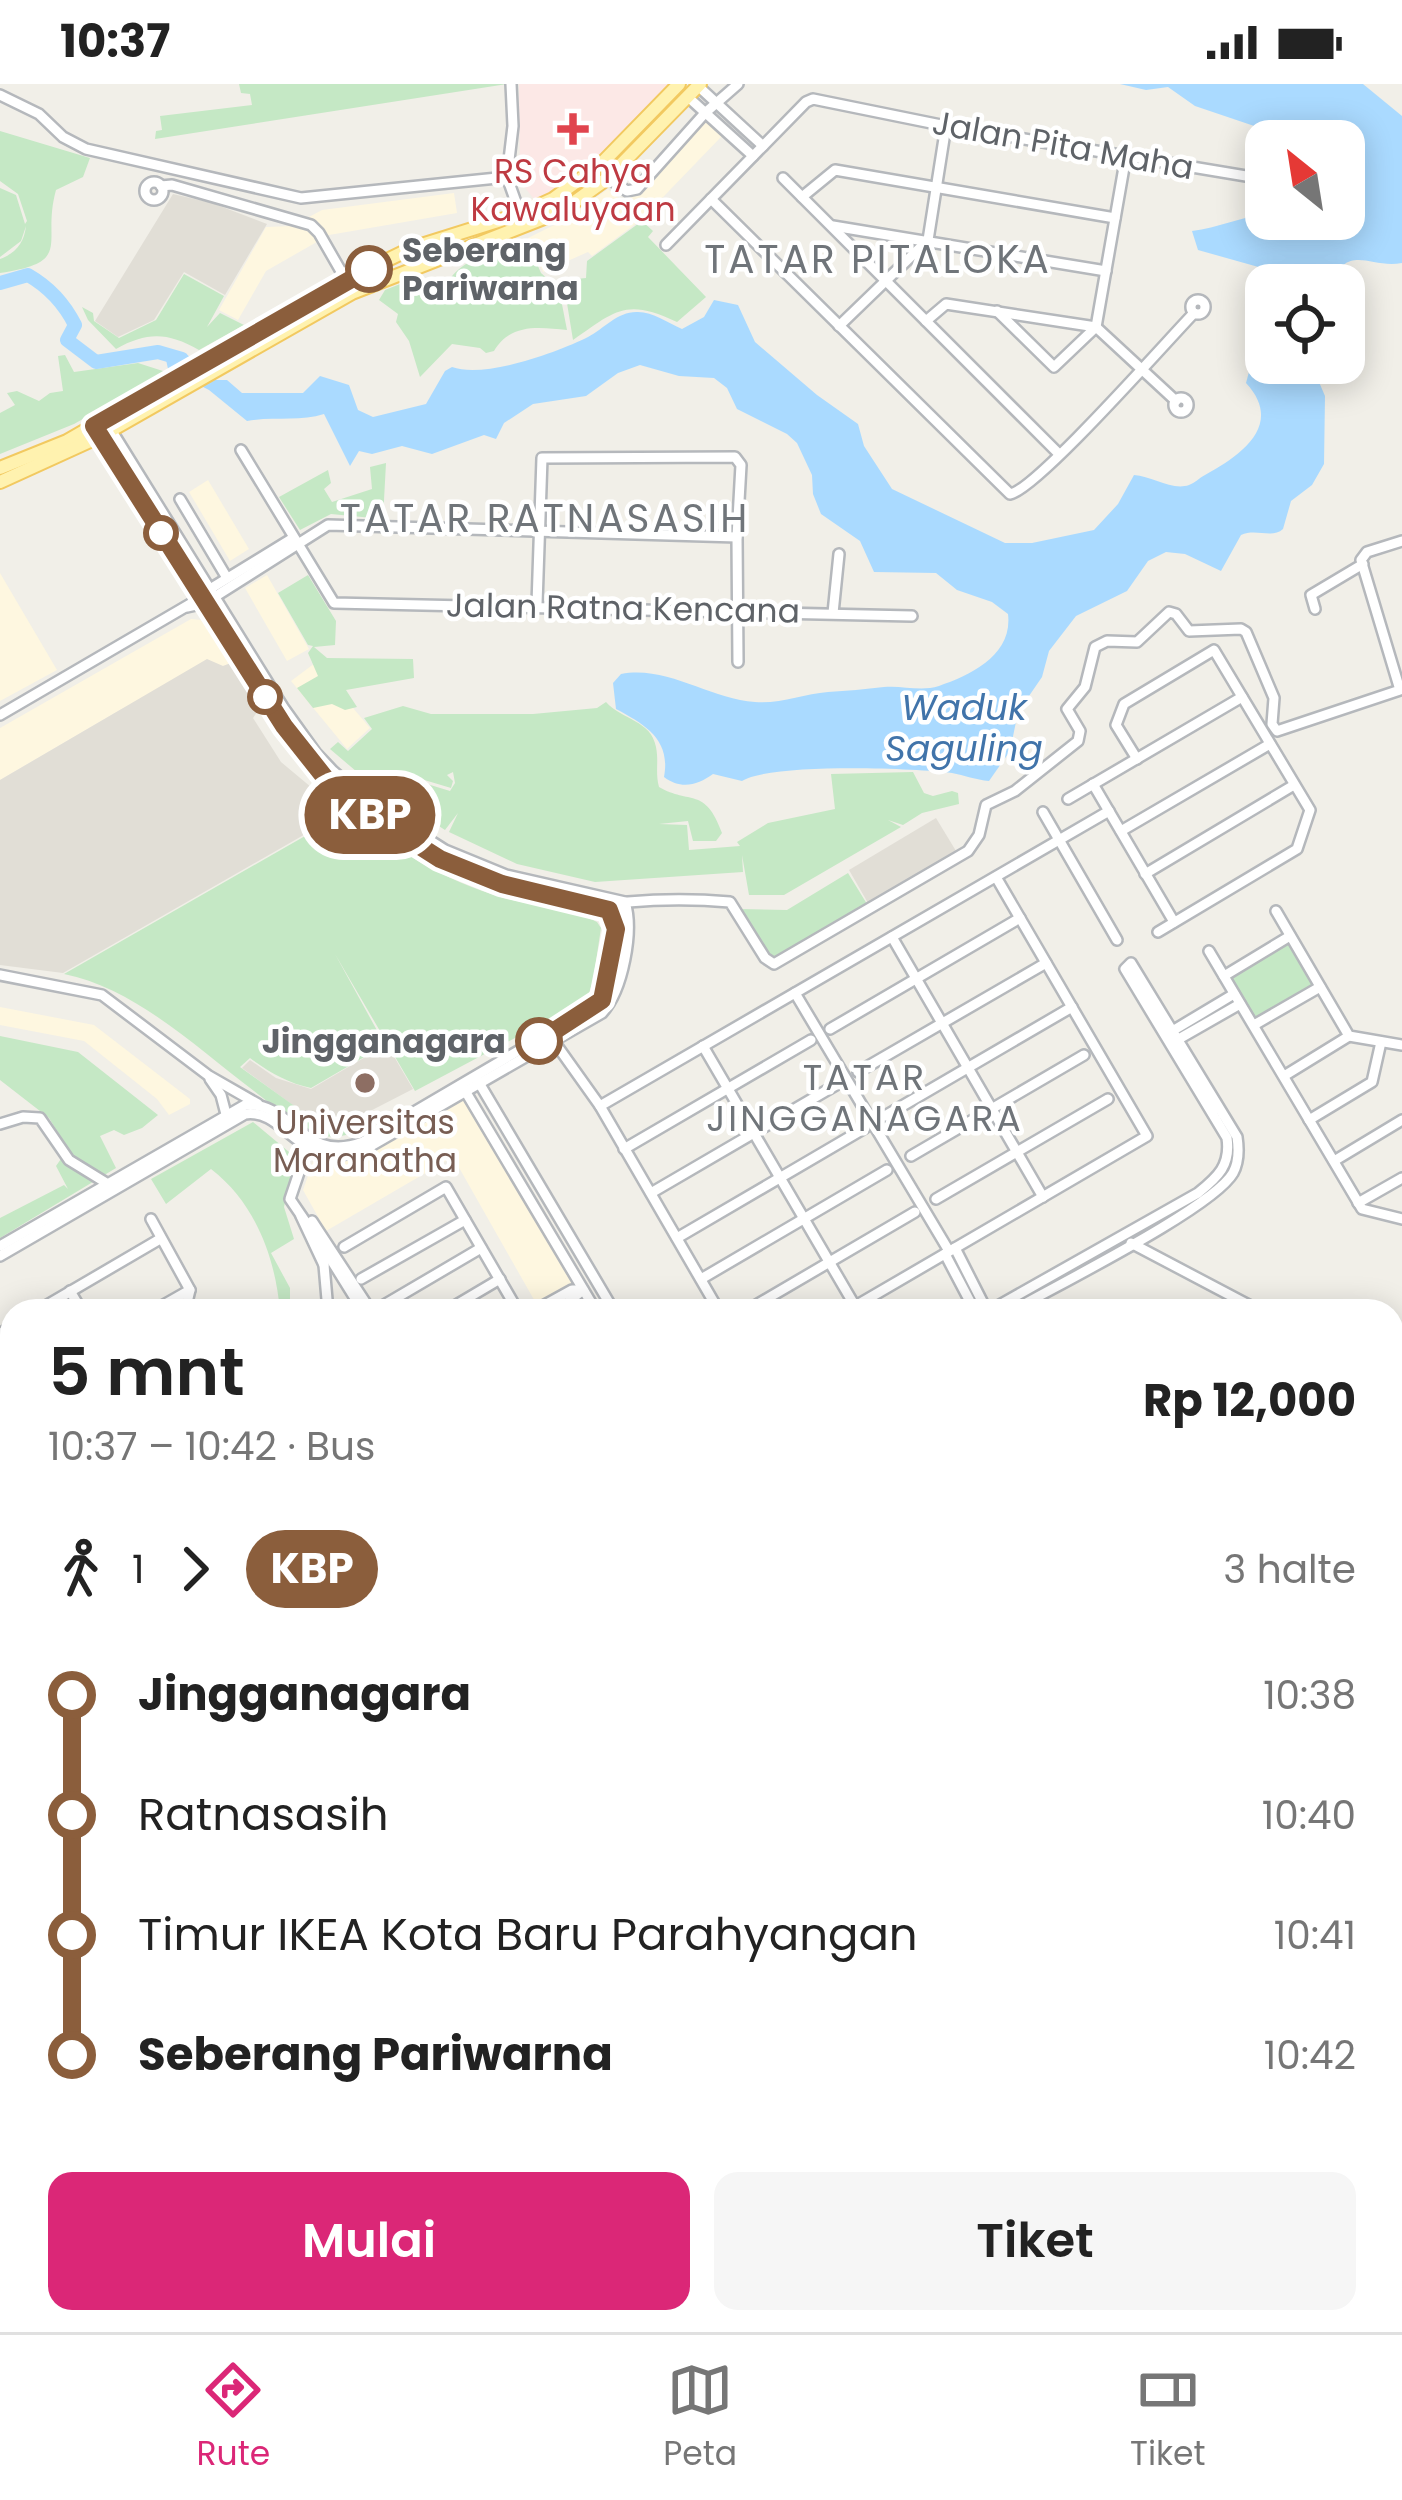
<!DOCTYPE html>
<html lang="id">
<meta charset="utf-8">
<style>
:root{--surface:#fff;--page:#f6f6f6;--text:#222;--muted:#767676;--line:#e0e0e0;--accent:#db2777}
body{margin:0;font-family:Poppins,sans-serif;background:var(--page);color:var(--text);height:100vh;display:flex;flex-direction:column;font-size:45px;white-space:nowrap}
*{box-sizing:border-box;margin:0}
p{font-size:39px;color:var(--muted)}
.icon{flex:none;width:66px;height:66px;fill:none;stroke:currentColor;stroke-width:2;stroke-linecap:round;stroke-linejoin:round}
.map{position:relative;flex:1;overflow:hidden}
.details{position:absolute;left:0px;top:1215px;width:1404px;height:1035px;display:flex;flex-direction:column;background:var(--surface);border-radius:36px 36px 0 0;box-shadow:0 6px 30px #0003}
.details>*{flex:none}
.badge{padding:0 24px;border-radius:39px;font-size:42px;line-height:78px}
.needle{width:78px;rotate:330deg}
.fabs{position:absolute;left:1245px;top:36px;display:grid;gap:24px}
.fabs a{display:grid;place-items:center;width:120px;height:120px;border-radius:24px;background:var(--surface);box-shadow:0 6px 30px #0003;font-size:60px}
.map>.badge{position:absolute;translate:-50% -50%;box-shadow:0 0 0 6px #fff}
.legs{display:flex;align-items:center;gap:18px;height:132px;padding:0 48px;font-size:39px}
.legs p{margin-inline-start:auto}
.overview{display:flex;align-items:center;justify-content:space-between;height:204px;padding:0 48px}
h1{font-size:66px;font-weight:600;line-height:90px}
.button{display:flex;gap:24px;margin-top:auto;padding:24px 48px}
.button a{flex:1;height:138px;border-radius:24px;background:var(--accent);color:#fff;font-size:48px;font-weight:600;line-height:138px;text-align:center}
.button a+a{background:var(--page);color:var(--text)}
ul{padding:0 48px;list-style:none}
li{display:flex;align-items:center;gap:42px;height:120px;font-size:45px}
li i{display:grid;place-items:center;width:18px;height:100%;margin:0 15px;background:currentColor}
li i::after{content:'';width:30px;height:30px;margin:-15px;border:9px solid;border-radius:50%;background:var(--surface)}
li p{margin-inline-start:auto}
li:first-child i{background:linear-gradient(#0000 50%,currentColor 0)}
li:last-child i{background:linear-gradient(currentColor 50%,#0000 0)}
.status{display:flex;justify-content:space-between;align-items:center;height:84px;padding:0 60px;background:var(--surface);direction:ltr}
.status svg{height:33px;fill:currentColor}
.menu{display:flex;justify-content:space-around;align-items:center;height:168px;border-top:3px solid var(--line);background:var(--surface);font-size:33px;color:var(--muted)}
.menu a{display:grid;justify-items:center;gap:6px}
.menu .active{color:var(--accent)}
.map>svg:first-child{display:block}
</style>
<div class="status"><b>10:37</b><svg viewBox="0 0 49 12"><path d="M0 12V9h3v3zM5 12V6h3v6zM10 12V3h3v9zM15 12V0h3v12zM26 1h20v11H26zM47 4h2v5h-2z"/></svg></div>
<div class="map">
<svg width="1402" height="2248" viewBox="0 0 1402 2248">
<rect width="100%" height="100%" fill="#f1efe8"/>
<!-- commercial -->
<g fill="#fef7e0">
<path d="M706 35 722 52 641 136 592 172 588 168 543 188 528 154 566 135 608 105 623 118Z"/>
<path d="M454 109 457 129 329 151 266 187 238 236 219 226 266 143 292 142 322 126Z"/>
<path d="M208 396 249 465 230 477 189 408Z"/>
<path d="M0 489 57 586 0 617Z"/>
<path d="M267 491 309 565 287 577 245 504Z"/>
<path d="M191 535 201 536 208 544 231 579 223 582 212 580 120 626 0 696V644Z"/>
<path d="M315 579 370 644 347 665 291 597Z"/>
<path d="M0 923 94 941 190 1015V1020L169 1031 157 1015 84 957 0 941Z"/>
<path d="M465 1014 575 1199 537 1221 453 1073 326 1147 303 1106 314 1075 326 1078 362 1074Z"/>
</g>
<!-- education -->
<g fill="#e1ded6">
<path d="M173 110 212 119 267 140 225 211 184 188 154 236 118 253 95 237Z"/>
<path d="M207 575 223 582 231 579 259 625 253 634 281 678 342 729 63 889 0 881V696Z"/>
<path d="M936 734 956 767 868 819 849 786Z"/>
<path d="M382 952 413 1005 345 1040 322 1039 305 1030 242 984 250 976 276 994 311 1005 379 965 375 956Z"/>
</g>
<!-- medical -->
<path fill="#fce8e6" d="M519 0H672L582 91 536 118 520 97Z"/>
<!-- green -->
<g fill="#c5e8c5">
<path d="M239 0H507L155 55 156 47 162 46 160 32 252 21 250 10 241 9Z"/>
<path d="M0 47 90 74 83 93 56 106C41 160 75 178 0 189V175C16 169 24 159 26 142L21 157 0 173V104L16 111 25 140 27 137 18 110 0 97Z"/>
<path d="M642 137 653 147 648 153 706 213 677 238C626 214 616 226 573 256L565 207 576 195 586 194 587 177Z"/>
<path d="M527 157 541 189 559 205 567 246C539 243 510 239 494 267L486 269 480 264 452 260 420 293 409 257 396 238 398 230 379 216 385 206 418 193 427 198 430 208 443 212C450 175 495 168 527 157Z"/>
<path d="M184 190 224 212 207 243 220 229 244 241 199 266C167 248 147 248 116 265L88 236 82 223 93 229 94 237 119 254 156 236Z"/>
<path d="M65 271 74 288 138 279 166 288 74 340 0 370V329L15 321 7 309 17 307 39 317 50 309 63 307 58 272Z"/>
<path d="M386 379 383 435 331 430 300 446 279 413 328 386 331 399 324 405 332 418 372 405 370 383Z"/>
<path d="M308 491 336 537 335 561 314 563 327 574 413 575 414 594 346 606 357 623 345 626 332 620 313 624 297 604 318 592 308 569 313 562 308 561 278 509Z"/>
<path d="M606 618C622 636 651 636 656 663 659 678 655 688 659 703 690 721 705 702 722 749L716 757H693L688 737 659 740 687 741 689 766 740 762 737 758 768 739 835 725 831 690 913 688 924 709 933 712 952 707 958 709 959 720 922 729 903 741 888 736 901 743 784 811H749L742 771 743 788 595 798 517 780 449 748 458 729 445 746 382 705 401 692 450 707 455 699 453 688 447 691 453 697 451 704 401 689 377 705 330 665 338 658 348 667 372 645 364 634 403 622 431 630H533L597 624Z"/>
<path d="M347 728C397 767 443 796 504 814 534 822 570 824 597 838L601 844 593 897 589 909 577 921 415 1007 335 870 379 950 373 955 378 965 311 1004C288 999 269 988 250 974L240 983 321 1041 345 1042 373 1028 378 1036C361 1044 345 1056 325 1052 300 1047 274 1022 254 1007 197 964 135 904 64 890Z"/>
<path d="M848 789 867 820 779 872H768L739 825 787 826Z"/>
<path d="M1289 856 1316 900 1256 937 1229 893Z"/>
<path d="M0 952 78 968 158 1031 142 1044 124 1051 114 1046 100 1052 116 1084 0 1154V1134L64 1101 68 1105 56 1082 68 1065 49 1034 0 996Z"/>
<path d="M253 1038 295 1073 284 1123 294 1155 271 1169 290 1204V1227H280C275 1172 255 1119 211 1085L166 1120 151 1095Z"/>
</g>
<!-- water -->
<g fill="#aadaff">
<path d="M1120 0H1363L1402 32V179C1369 185 1349 158 1329 201H1270L1262 184 1198 166 1192 147C1218 144 1240 133 1266 130V135H1344V57H1312L1300 49 1266 46 1195 22 1168 3 1146 6Z"/>
<path d="M714 216 738 221 755 258 817 311 858 340 864 362 892 405 1005 459H1032L1094 446 1118 420 1134 391C1152 392 1172 407 1189 401 1195 399 1199 394 1205 391 1240 372 1285 341 1246 299L1266 225V279H1329L1319 298 1325 312 1324 380 1312 401 1291 417 1283 445C1272 455 1256 444 1241 451L1221 487 1185 470 1166 468 1148 477 1127 507 1076 532 1049 567 1042 593 1018 628 1010 667 989 697C976 696 964 691 952 689 912 684 771 679 742 697L713 690C698 701 681 706 664 693 671 656 646 641 616 625L613 599 621 590C667 581 710 615 755 618 780 620 804 610 828 608 847 607 865 605 884 603 902 601 920 608 939 602 971 591 1013 571 1008 530L992 518 957 506 936 489 874 488 860 457 821 430 813 410 812 391 797 359 787 350 737 325 727 304 714 294 679 292 640 281 618 289 586 312 533 320 504 339 496 355 484 351 432 370 402 362 372 370 359 367 350 382 324 330C300 338 274 332 247 337L209 306 168 285 165 271 169 266 189 272 216 296H227L242 309H303L320 292 349 301 358 326 373 333 426 320 445 287 452 283C485 295 558 268 588 253 605 244 618 227 638 228 653 228 668 239 682 245L704 233Z"/>
<path d="M1392 1458 1402 1481V2184L1392 2185Z"/>
<path d="M602 2238H865L873 2248H618Z"/>
<path d="M927 2238H1332L1327 2248H935Z"/>
</g>
<g fill="none" stroke-linecap="round" stroke-linejoin="round">
<!-- river -->
<path stroke="#aadaff" stroke-width="14" d="M0 199 28 191C49 203 64 219 75 241L67 256 96 278 158 268 182 275"/>
<!-- minor casing -->
<g stroke="#b5b8bc" stroke-width="14">
<g id="minor">
<path d="M511 0 513 42 507 93 522 135"/>
<path d="M698 2 763 62"/>
<path d="M0 11 39 30 63 53 86 65 301 114 507 93"/>
<path d="M688 13 753 72"/>
<path d="M608 94 627 107 637 105 705 29 738 0"/>
<path d="M783 94 1059 370"/>
<circle cx="154" cy="107" r="9"/>
<path d="M161 102 172 101 311 141 319 149 346 196"/>
<path d="M802 113 835 86 1115 134"/>
<path d="M711 115 1010 410C1036 406 1166 258 1194 229"/>
<path d="M833 142 1106 187"/>
<path d="M666 161 806 18 813 15 946 42 1246 92"/>
<circle cx="1198" cy="223" r="7"/>
<path d="M997 227 1054 283 1096 243"/>
<path d="M926 237 946 220 1096 243"/>
<path d="M839 242 928 156 946 42"/>
<path d="M1096 243 1126 72"/>
<path d="M1096 243 1176 317"/>
<circle cx="1181" cy="321" r="7"/>
<path d="M99 350 293 656C355 744 494 817 602 822 611 823 619 819 628 818 661 815 697 815 730 818L765 874 774 880 968 767 979 751 986 721 1015 707 1078 657 1080 647 1067 625 1085 603 1095 563 1107 557 1137 558 1169 528 1176 530 1189 547 1241 545 1246 548 1274 614 1272 640 1277 647 1400 606 1361 476 1367 468 1402 457"/>
<path d="M241 366 334 519 912 532"/>
<path d="M180 415 227 494"/>
<path d="M205 508 293 454"/>
<path d="M537 520 542 374 735 373 741 381 737 453 738 578"/>
<path d="M187 523 205 519 328 441 737 453"/>
<path d="M1315 525 1311 511 1363 480"/>
<path d="M833 529 839 470"/>
<path d="M0 631 192 519"/>
<path d="M1137 675 1116 641 1124 620 1214 566 1310 726 1297 765 1158 848"/>
<path d="M1093 700 1174 838"/>
<path d="M1068 715 1242 613"/>
<path d="M1043 728 1117 856"/>
<path d="M1121 747 1270 660"/>
<path d="M1145 790 1294 701"/>
<path d="M1276 827 1349 952 1402 961"/>
<path d="M892 853 1043 1113"/>
<path d="M1209 867 1362 1125 1402 1135"/>
<path d="M0 891 102 911 209 992 258 1020"/>
<path d="M1224 892 1290 852"/>
<path d="M795 909 949 1167"/>
<path d="M1254 941 1320 903"/>
<path d="M830 945 1020 834"/>
<path d="M1169 949 1234 910"/>
<path d="M553 956 600 1022 719 1227"/>
<path d="M1177 956 1240 920"/>
<path d="M703 962 855 1222"/>
<path d="M858 988 1046 879"/>
<path d="M1284 992 1349 952"/>
<path d="M210 995 221 1011 227 1034"/>
<path d="M478 997 614 1227"/>
<path d="M464 1005 596 1227"/>
<path d="M600 1022 1109 727"/>
<path d="M885 1032 1072 923"/>
<path d="M1309 1036 1372 998 1381 958"/>
<path d="M0 1040 23 1033 40 1034 69 1076 108 1100"/>
<path d="M308 1062 290 1115 322 1162 324 1181"/>
<path d="M624 1065 811 956"/>
<path d="M911 1072 1084 971"/>
<path d="M1334 1077 1402 1036"/>
<path d="M651 1109 836 1001"/>
<path d="M936 1115 1108 1015"/>
<path d="M1358 1119 1402 1094"/>
<path d="M301 1132 324 1181 328 1227"/>
<path d="M151 1135 190 1206 185 1227"/>
<path d="M312 1137 371 1227"/>
<path d="M677 1154 865 1044"/>
<path d="M1131 1159 1260 1227"/>
<path d="M0 1162 245 1021C293 1017 302 1081 363 1058L598 920C612 897 625 843 605 823"/>
<path d="M344 1163 446 1103 518 1227"/>
<path d="M955 1164 987 1227"/>
<path d="M325 1166 363 1227"/>
<path d="M945 1170 975 1227"/>
<path d="M0 1172 245 1030C287 1024 295 1086 362 1067L602 929C623 906 634 847 625 818L506 791 445 766 368 717 333 687 316 669 283 623 110 344"/>
<path d="M361 1195 465 1136"/>
<path d="M701 1195 887 1086"/>
<path d="M70 1207 82 1227"/>
<path d="M379 1224 481 1164"/>
<path d="M37 1227 160 1155"/>
<path d="M153 1227 190 1206"/>
<path d="M446 1227 500 1195"/>
<path d="M534 1227 572 1206H583"/>
<path d="M557 1227 583 1206"/>
<path d="M746 1227 915 1128"/>
<path d="M847 1227 1147 1052 996 793"/>
<path d="M989 1227 1198 1109C1218 1093 1231 1081 1227 1054L1125 885 1131 879 1237 1053C1239 1066 1239 1078 1233 1089 1213 1124 1055 1202 1012 1227"/>
<path d="M0 1250 12 1242"/>
<path d="M0 1315 12 1308"/>
<path d="M1392 1337 1402 1350"/>
<path d="M0 1372 12 1365"/>
<path d="M0 1424 12 1445"/>
<path d="M0 1539 12 1548"/>
<path d="M0 1578 12 1602"/>
<path d="M0 1593 7 1622 0 1661"/>
<path d="M0 1691 7 1655"/>
<path d="M0 1737 12 1759"/>
<path d="M0 1751 12 1773"/>
<path d="M0 2035 7 2093 12 2097"/>
<path d="M0 2108 12 2113"/>
<path d="M0 2158 12 2151"/>
<path d="M0 2217 12 2210"/>
<path d="M345 2238 359 2248 386 2238"/>
<path d="M515 2238 525 2248"/>
<path d="M45 2248 63 2238"/>
<path d="M202 2248 211 2238"/>
</g>
</g>
<!-- major casing -->
<g stroke="#f2c960" stroke-width="16">
<g id="major">
<path d="M0 384 67 357 346 196 412 164 520 130 553 115 602 79 679 0"/>
<path d="M0 398 101 352 352 209 562 127 608 94 700 0"/>
</g>
</g>
<!-- minor -->
<use href="#minor" stroke="#fff" stroke-width="9"/>
<!-- major -->
<use href="#major" stroke="#fff2af" stroke-width="12"/>
</g>
<g fill="none" stroke-linecap="round" stroke-linejoin="round">
<!-- line-1 casing -->
<g stroke="#fff" stroke-width="27">
<path id="line-1" d="M369 185 94 342 284 642 326 695 360 724 440 775 502 800 609 826 616 845 602 916 539 957"/>
</g>
<!-- line-1 -->
<use href="#line-1" stroke="#8b5e3c" stroke-width="18"/>
</g>
<!-- markers -->
<path fill="#e0444e" stroke="#fff" stroke-width="4.5" d="M567 27h12v12h12v12h-12v12h-12v-12h-12v-12h12z"/>
<g fill="#fff" stroke="#8b5e3c" stroke-width="6">
<circle cx="369" cy="185" r="21"/>
<circle cx="161" cy="449" r="15"/>
<circle cx="265" cy="613" r="15"/>
<circle cx="539" cy="957" r="21"/>
</g>
<circle fill="#8d6e63" stroke="#fff" stroke-width="4.5" cx="365" cy="999" r="12"/>
<g text-anchor="middle" dominant-baseline="central" stroke-width="9" stroke-linejoin="round" paint-order="stroke">
<!-- street labels -->
<g font-size="33" fill="#5f6368" stroke="#fff">
<text transform="translate(1063 61) rotate(10)">Jalan Pita Maha</text>
<text transform="translate(623 524) rotate(1)">Jalan Ratna Kencana</text>
</g>
<!-- health labels -->
<g font-size="33" fill="#be3a42" stroke="#fff">
<text x="573" y="87">RS Cahya<tspan x="573" dy="38">Kawaluyaan</tspan></text>
</g>
<!-- stop labels -->
<g font-size="33" font-weight="bold" fill="#5f6368" stroke="#fff" text-anchor="start">
<text x="402" y="166">Seberang<tspan x="402" dy="38">Pariwarna</tspan></text>
<text x="506" y="957" text-anchor="end">Jingganagara</text>
</g>
<!-- education labels -->
<g font-size="33" fill="#785e54" stroke="#fff">
<text x="365" y="1038">Universitas<tspan x="365" dy="38">Maranatha</tspan></text>
</g>
<!-- water labels -->
<g font-size="36" font-style="italic" fill="#4174aa" stroke="#fff">
<text x="964" y="623">Waduk<tspan x="964" dy="41">Saguling</tspan></text>
</g>
<!-- neighbourhood labels -->
<g font-size="36" letter-spacing="3" fill="#70757a" stroke="#fff">
<text x="865" y="993">TATAR<tspan x="865" dy="41">JINGGANAGARA</tspan></text>
</g>
<!-- quarter labels -->
<g font-size="39" letter-spacing="3" fill="#70757a" stroke="#fff">
<text x="878" y="175">TATAR PITALOKA</text>
<text x="545" y="434">TATAR RATNASASIH</text>
</g>
</g>
</svg>
<div class="fabs">
<a><svg class="needle" viewBox="-14 -14 28 28"><path d="M0-13l5 13h-10z" fill="#e53935"/><path d="M0 13l5-13h-10z" fill="#767676"/></svg></a>
<a><svg class="icon" aria-label="locate" viewBox="0 0 24 24"><circle cx="12" cy="12" r="6"/><path d="M12 2v4M12 18v4M2 12h4M18 12h4"/></svg></a>
</div>
<b class="badge" style="left:370px;top:731px;background:#8b5e3c;color:#fff">KBP</b>
<section class="details">
<div class="overview"><div><h1>5 mnt</h1><p>10:37 – 10:42 · Bus</p></div><b>Rp 12,000</b></div>
<div class="legs"><svg class="icon" aria-label="walk" viewBox="0 0 24 24"><circle cx="13" cy="4" r="2"/><path d="M13 8l-2 6 4 7M11 14l-3 7M7 12l3-4h3l4 4"/></svg>1<svg class="icon" aria-label="forward" viewBox="0 0 24 24"><path d="M9 5l7 7-7 7"/></svg><b class="badge" style="background:#8b5e3c;color:#fff">KBP</b><p>3 halte</p></div>
<ul>
<li><i style="color:#8b5e3c"></i><b>Jingganagara</b><p>10:38</p></li>
<li><i style="color:#8b5e3c"></i><span>Ratnasasih</span><p>10:40</p></li>
<li><i style="color:#8b5e3c"></i><span>Timur IKEA Kota Baru Parahyangan</span><p>10:41</p></li>
<li><i style="color:#8b5e3c"></i><b>Seberang Pariwarna</b><p>10:42</p></li>
</ul>
<div class="button"><a>Mulai</a><a>Tiket</a></div>
</section>
</div>
<nav class="menu">
<a class="active"><svg class="icon" aria-label="directions" viewBox="0 0 24 24"><path d="M12 3l9 9-9 9-9-9zM9 14v-3h6M13 9l2 2-2 2"/></svg>Rute</a>
<a><svg class="icon" aria-label="map" viewBox="0 0 24 24"><path d="M3 6l6-2 6 2 6-2v14l-6 2-6-2-6 2zM9 4v14M15 6v14"/></svg>Peta</a>
<a><svg class="icon" aria-label="tickets" viewBox="0 0 24 24"><path d="M3 7h18v10H3zM15 7v10"/></svg>Tiket</a>
</nav>
